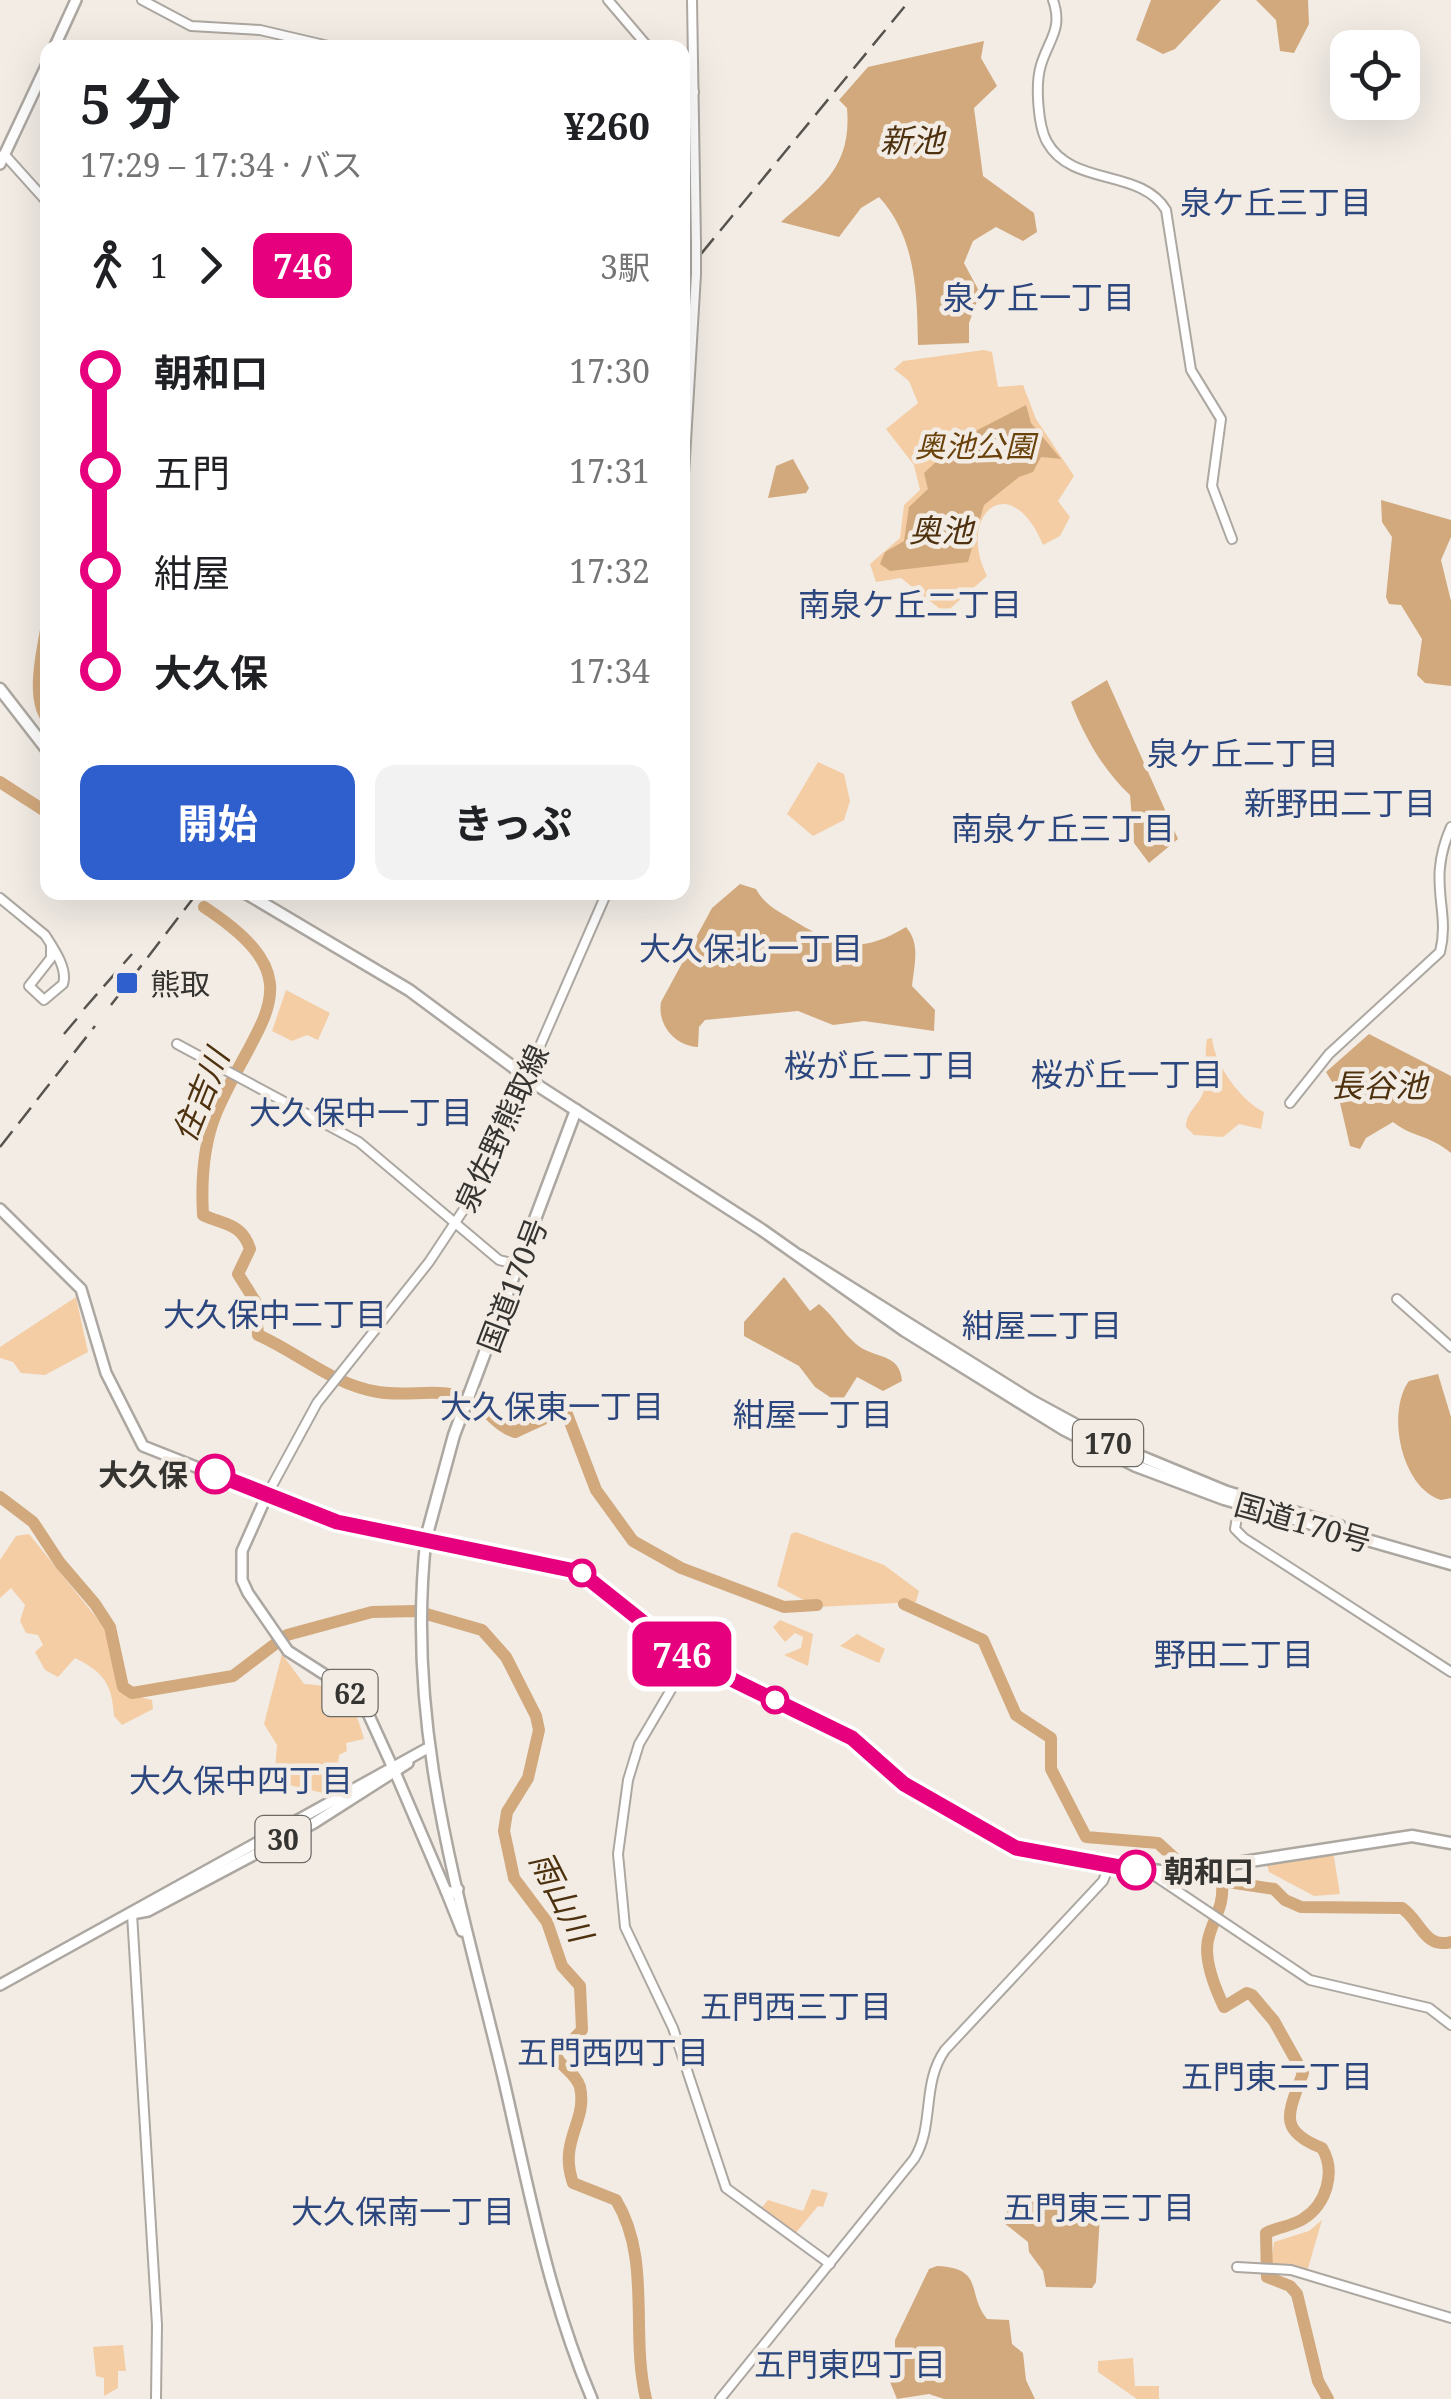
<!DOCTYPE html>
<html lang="ja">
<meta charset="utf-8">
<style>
:root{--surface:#fff;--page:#f2f2f2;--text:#202124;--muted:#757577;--accent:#2f5ecd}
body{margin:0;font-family:"Noto Serif","Noto Sans JP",serif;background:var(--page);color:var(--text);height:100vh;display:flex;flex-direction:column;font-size:38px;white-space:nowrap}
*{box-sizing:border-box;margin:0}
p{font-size:32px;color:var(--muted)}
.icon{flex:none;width:55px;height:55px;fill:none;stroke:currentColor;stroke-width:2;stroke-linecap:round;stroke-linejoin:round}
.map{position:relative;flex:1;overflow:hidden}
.panel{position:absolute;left:40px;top:40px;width:650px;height:860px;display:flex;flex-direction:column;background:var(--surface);border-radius:20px;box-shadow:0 10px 40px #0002}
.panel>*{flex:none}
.badge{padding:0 20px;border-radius:15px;font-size:35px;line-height:65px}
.tools{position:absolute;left:1330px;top:30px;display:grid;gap:20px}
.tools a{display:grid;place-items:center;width:90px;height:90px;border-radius:20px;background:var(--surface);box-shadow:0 10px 40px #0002;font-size:50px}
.map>.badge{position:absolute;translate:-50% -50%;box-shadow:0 0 0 5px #fff}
.legs{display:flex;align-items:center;gap:15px;height:110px;padding:0 40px;font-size:32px}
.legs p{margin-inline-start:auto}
.overview{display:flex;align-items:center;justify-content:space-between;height:170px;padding:0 40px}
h1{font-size:55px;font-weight:700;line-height:75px}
.primary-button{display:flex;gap:20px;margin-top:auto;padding:20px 40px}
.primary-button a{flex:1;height:115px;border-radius:20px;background:var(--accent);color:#fff;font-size:40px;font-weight:700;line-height:115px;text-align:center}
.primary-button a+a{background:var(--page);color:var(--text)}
ul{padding:0 40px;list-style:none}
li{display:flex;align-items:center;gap:35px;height:100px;font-size:38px}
li i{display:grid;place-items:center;width:15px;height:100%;margin:0 12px;background:currentColor}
li i::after{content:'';width:25px;height:25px;margin:-12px;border:8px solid;border-radius:50%;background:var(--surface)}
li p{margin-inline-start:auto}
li:first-child i{background:linear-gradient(#0000 50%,currentColor 0)}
li:last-child i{background:linear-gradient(currentColor 50%,#0000 0)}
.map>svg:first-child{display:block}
</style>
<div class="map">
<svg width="1451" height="2399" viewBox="0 0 1451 2399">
<rect width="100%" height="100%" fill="#f2ece5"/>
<!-- green -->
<g fill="#f4cda4">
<path d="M984 350 992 352 998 387 1023 385 1036 419 1074 476 1058 501 1070 517 1060 536 1043 545C1010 466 956 515 987 576L945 613 901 578 876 582 870 564 900 538 904 505 920 490 914 465 886 429 918 403 909 381 894 369 903 361Z"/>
<path d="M818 762 844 774 850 801 844 820 813 836 787 814Z"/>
<path d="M286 990 330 1013 318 1040 307 1035 292 1041 272 1031Z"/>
<path d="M1212 1038C1214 1064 1241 1101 1264 1112L1261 1129 1239 1124 1223 1137 1194 1135 1186 1127C1186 1111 1200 1105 1204 1090 1210 1074 1203 1056 1207 1039Z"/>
<path d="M76 1297 88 1352 45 1375 21 1373 13 1362 0 1358V1347Z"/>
<path d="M796 1532 884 1565 919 1591 916 1602 817 1607 777 1586 791 1534Z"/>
<path d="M29 1534 104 1627 120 1692 152 1700 153 1709 122 1725 114 1716C112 1685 105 1673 75 1658L58 1677 45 1670 35 1652 43 1645 38 1635 26 1633 20 1621 25 1605 11 1588 0 1598V1560L16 1536Z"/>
<path d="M780 1620 813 1634 808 1666 784 1655 801 1648 803 1637 795 1633 785 1642 773 1627Z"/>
<path d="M857 1634 885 1649 879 1663 840 1646Z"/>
<path d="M282 1654 304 1684C345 1685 354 1702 364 1739L346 1743 347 1751 339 1755 336 1788 323 1793 289 1785 286 1776 275 1770 277 1745 264 1724Z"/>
<path d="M1333 1851 1340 1894 1314 1896 1269 1872 1266 1862Z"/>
<path d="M812 2189 828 2193 823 2207 818 2206 794 2235 760 2210 768 2200 803 2211Z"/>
<path d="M1322 2220 1306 2275 1270 2269 1274 2242 1309 2231Z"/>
<path d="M123 2345 126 2371H118V2388L104 2396V2378L96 2376 93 2347Z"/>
<path d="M1133 2358 1135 2386H1159V2399H1137L1098 2372V2361Z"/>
</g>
<!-- water -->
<g fill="#d2a97d">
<path d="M1151 0H1221L1175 49 1163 54 1136 40Z"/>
<path d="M1256 0H1308L1309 24 1294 53 1280 51 1276 20Z"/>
<path d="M984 41 981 58 997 86 974 108 983 176 1034 213 1037 232 1023 241 996 227 973 241 964 263 980 293 969 323V343L918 345C917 292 916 237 879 197L861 208 839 237 781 222C822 186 852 167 847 108L839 100 868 67Z"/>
<path d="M1026 405 1031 423 1061 459 1041 457 1033 472 1019 477 984 505 968 562 890 571 880 564 885 552 904 541 909 507 928 489 924 473 962 438Z"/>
<path d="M793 459 809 488 806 493 768 498 776 466Z"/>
<path d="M1381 500 1451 520V537L1441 560 1451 601V686L1425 683 1417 675 1422 639 1401 605 1389 604 1386 597 1392 537 1382 522Z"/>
<path d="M47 615H48L47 728C21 702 38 650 42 616Z"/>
<path d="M1107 680 1178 839 1149 863 1134 843 1130 795C1103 770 1084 736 1071 702Z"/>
<path d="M740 884 756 889C765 905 776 910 791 919 836 946 858 956 906 927 921 944 914 965 912 986L935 1010 934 1031 864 1021 833 1025 798 1011 705 1020 699 1027 698 1047C676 1046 657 1026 661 1002L712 908Z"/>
<path d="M1369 1034 1451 1076V1153C1426 1133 1413 1138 1393 1122L1366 1138 1360 1149 1350 1146 1337 1090 1326 1072Z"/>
<path d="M784 1277 810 1311 819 1304C834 1316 842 1332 856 1344 873 1359 900 1352 902 1381L883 1391 857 1377 840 1404 815 1387 799 1366 744 1336V1322Z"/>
<path d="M1438 1374 1451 1417V1498L1441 1500C1401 1488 1386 1412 1409 1381Z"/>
<path d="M1038 2200 1085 2202 1100 2215 1096 2282 1092 2288 1046 2287 1043 2271 1029 2252 1028 2242 1004 2223 1008 2208Z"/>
<path d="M937 2266C985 2268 966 2293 987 2319L1009 2320 1012 2344 1023 2353 1026 2380 1035 2399H944L929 2394 897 2399 888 2377 895 2373V2340L929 2269Z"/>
</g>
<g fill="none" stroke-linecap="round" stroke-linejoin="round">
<!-- river -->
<g stroke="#d2a97d" stroke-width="12">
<path d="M0 782 48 813"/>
<path d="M204 907C318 982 259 1015 217 1111 203 1144 201 1180 203 1215 224 1225 242 1223 250 1249L238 1274 255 1301 258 1335C299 1353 331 1384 378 1392 406 1397 435 1388 464 1397 485 1404 494 1425 515 1432L565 1409 596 1490 633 1541 681 1568 784 1607 817 1605"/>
<path d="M0 1497 33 1522 60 1563 95 1604 110 1627 123 1687 132 1693 233 1676 287 1635 372 1612 416 1611 482 1630 506 1657 536 1716 539 1730 528 1778 507 1812 504 1831 514 1878 547 1922 562 1966 580 1986 582 2030 567 2046 554 2047C555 2066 575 2070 580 2087 588 2122 558 2140 573 2183L616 2200C652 2260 630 2332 646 2399"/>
<path d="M904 1604 983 1640 1016 1715 1051 1738V1769L1086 1837 1158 1843 1195 1877 1274 1889 1285 1900 1301 1907 1402 1908C1421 1921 1424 1949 1451 1942"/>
<path d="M1222 1883C1224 1906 1215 1915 1209 1936 1202 1957 1215 1988 1224 2007L1247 1993 1252 1995 1274 2021 1303 2073C1289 2112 1276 2130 1322 2148 1336 2171 1327 2204 1303 2219 1292 2226 1278 2227 1266 2233L1267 2277 1290 2286 1297 2294 1318 2381 1328 2399"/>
</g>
<!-- tertiary casing -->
<g stroke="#ada7a1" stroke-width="12">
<g id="tertiary">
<path d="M142 0 191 26 260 30 337 48"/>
<path d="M608 0 649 48"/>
<path d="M1053 0C1063 29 1049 39 1041 65 1035 84 1038 126 1047 142 1072 187 1141 168 1166 210L1191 370 1221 419 1212 486 1232 539"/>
<path d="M682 85 694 92"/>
<path d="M4 154 48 203"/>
<path d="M0 898 45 935C54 949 68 969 63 984L44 1000 29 986 51 958V946"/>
<path d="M177 1044 359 1142 499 1260 519 1265"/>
<path d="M1290 1103 1329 1054 1440 952C1451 909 1426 883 1451 827"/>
<path d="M1397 1299 1451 1347"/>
<path d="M1239 1505 1235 1529 1244 1538 1451 1672"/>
<path d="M681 1654 672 1688 639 1744 628 1780 618 1854 625 1927 673 2028 726 2188 830 2264"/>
<path d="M1149 1872 1310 1980 1429 2008 1451 2025"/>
<path d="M132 1914 157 2325 156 2399"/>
<path d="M1237 2267 1291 2270 1451 2318"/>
<path d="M720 2399 914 2159C935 2126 921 2084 945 2050L1103 1881 1109 1866"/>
</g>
</g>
<!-- secondary casing -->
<g stroke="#ada7a1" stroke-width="12">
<g id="secondary">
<path d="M692 0 696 243"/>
<path d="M682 508 696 274"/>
<path d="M267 1495 317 1403 429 1262 478 1188 607 892"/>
</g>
</g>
<!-- primary casing -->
<g stroke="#ada7a1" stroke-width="14">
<g id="primary">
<path d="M54 48 76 0"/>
<path d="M0 164 48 62"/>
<path d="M0 1209 81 1289 106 1373 143 1446 330 1520 426 1538C405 1730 459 1893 503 2077 528 2185 548 2296 592 2399"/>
<path d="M267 1495 242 1551V1580L248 1593 288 1651 341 1685 366 1709 392 1766"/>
<path d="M395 1772 446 1891 455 1893 458 1889"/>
<path d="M446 1891 462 1931"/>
<path d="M132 1914 148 1911 314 1823 408 1763"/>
<path d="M0 1985 426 1749"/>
</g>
</g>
<!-- trunk casing -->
<g stroke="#ada7a1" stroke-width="15">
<g id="trunk">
<path d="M0 689 48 751"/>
<path d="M244 892 409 990 540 1087 762 1230 905 1331 1063 1429 1136 1466 1224 1499 1451 1564"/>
<path d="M576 1110 454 1435 426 1538 580 1572 688 1658 852 1739 904 1784 1016 1848 1172 1873 1412 1836 1451 1843"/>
<path d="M800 1256 1032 1401 1113 1445 1227 1492 1340 1526"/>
</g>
</g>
<!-- tertiary -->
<use href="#tertiary" stroke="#fff" stroke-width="8"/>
<!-- secondary -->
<use href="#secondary" stroke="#fff" stroke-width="8"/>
<!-- primary -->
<use href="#primary" stroke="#fff" stroke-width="9"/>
<!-- trunk -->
<use href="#trunk" stroke="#fff" stroke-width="10"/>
<!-- rail -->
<g stroke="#575450" stroke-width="2.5" stroke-dasharray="20 10" stroke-linecap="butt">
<path d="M682 277 910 0"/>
<path d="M111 1005 198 892"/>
<path d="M84 1009 132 954"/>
<path d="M64 1034 80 1015"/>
<path d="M0 1147 95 1026"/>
</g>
<!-- secondary-bridge casing -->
<g stroke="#ada7a1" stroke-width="12" stroke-linecap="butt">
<path id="secondary-bridge" d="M696 243V274"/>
</g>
<!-- secondary-bridge -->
<use href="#secondary-bridge" stroke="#fff" stroke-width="8"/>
</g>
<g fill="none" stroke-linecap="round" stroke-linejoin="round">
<!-- line-1 casing -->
<g stroke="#fff" stroke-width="22">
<path id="line-1" d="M215 1474 337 1522 580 1572 688 1658 852 1738 904 1784 1016 1848 1136 1870"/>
</g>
<!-- line-1 -->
<use href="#line-1" stroke="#e6007e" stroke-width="15"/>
</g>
<!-- markers -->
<rect fill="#2f5ecd" stroke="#f2ece5" stroke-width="4" x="115" y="971" width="24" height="24" rx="5"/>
<g fill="#fff" stroke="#e6007e" stroke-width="5">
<circle cx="215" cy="1474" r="18"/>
<circle cx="582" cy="1573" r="12"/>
<circle cx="775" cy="1700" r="12"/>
<circle cx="1136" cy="1870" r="18"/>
</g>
<g text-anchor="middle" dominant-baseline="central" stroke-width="9" stroke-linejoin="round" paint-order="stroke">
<!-- shield labels -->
<g fill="#f2ece5" stroke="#6e6b67" stroke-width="2.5">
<rect x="1073" y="1420" width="70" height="46" rx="8"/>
<rect x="322.5" y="1670" width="55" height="46" rx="8"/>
<rect x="255.5" y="1816" width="55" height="46" rx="8"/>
</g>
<g font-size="28" font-weight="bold" fill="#363431">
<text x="1108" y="1443">170</text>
<text x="350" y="1693">62</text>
<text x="283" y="1839">30</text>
</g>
<!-- park labels -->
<g font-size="30" font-style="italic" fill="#6a420b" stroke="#f2ece5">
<text x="975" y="445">奥池公園</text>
</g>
<!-- poi labels -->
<g font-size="30" fill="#363431" stroke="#f2ece5" text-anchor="start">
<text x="150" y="983">熊取</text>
</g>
<!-- street labels -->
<g font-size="30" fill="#363431" stroke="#f2ece5">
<text transform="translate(501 1128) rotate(-65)">泉佐野熊取線</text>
<text transform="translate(512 1285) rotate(-69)">国道170号</text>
<text transform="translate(1303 1522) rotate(16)">国道170号</text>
</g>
<!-- stop labels -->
<g font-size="30" font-weight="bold" fill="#363431" stroke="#f2ece5" text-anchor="end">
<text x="188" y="1474">大久保</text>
<text x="1164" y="1870" text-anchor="start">朝和口</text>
</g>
<!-- water labels -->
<g font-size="32" font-style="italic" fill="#4e310e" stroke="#f2ece5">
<text x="912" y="139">新池</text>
<text x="941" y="529">奥池</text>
<text x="1379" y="1084">長谷池</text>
<text transform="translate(200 1095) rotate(-68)">住吉川</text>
<text transform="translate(562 1896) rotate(63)">雨山川</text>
</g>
<!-- neighbourhood labels -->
<g font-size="32" fill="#2c467e" stroke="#f2ece5">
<text x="1276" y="201">泉ケ丘三丁目</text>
<text x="1039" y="296">泉ケ丘一丁目</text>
<text x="910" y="603">南泉ケ丘二丁目</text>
<text x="1243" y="752">泉ケ丘二丁目</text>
<text x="1340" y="802">新野田二丁目</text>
<text x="1063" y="827">南泉ケ丘三丁目</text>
<text x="751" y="947">大久保北一丁目</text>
<text x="880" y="1064">桜が丘二丁目</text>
<text x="1127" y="1073">桜が丘一丁目</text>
<text x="361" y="1111">大久保中一丁目</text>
<text x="275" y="1313">大久保中二丁目</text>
<text x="1042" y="1324">紺屋二丁目</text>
<text x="552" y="1405">大久保東一丁目</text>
<text x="813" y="1413">紺屋一丁目</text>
<text x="1234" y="1653">野田二丁目</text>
<text x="241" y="1779">大久保中四丁目</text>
<text x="796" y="2005">五門西三丁目</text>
<text x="613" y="2051">五門西四丁目</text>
<text x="1277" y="2075">五門東二丁目</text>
<text x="1099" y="2206">五門東三丁目</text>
<text x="403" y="2210">大久保南一丁目</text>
<text x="850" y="2363">五門東四丁目</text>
</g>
</g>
</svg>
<div class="tools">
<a><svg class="icon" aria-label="locate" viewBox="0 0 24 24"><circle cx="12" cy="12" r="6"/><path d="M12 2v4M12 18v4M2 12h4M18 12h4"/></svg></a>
</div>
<b class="badge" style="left:682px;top:1654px;background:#e6007e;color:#fff">746</b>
<section class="panel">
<div class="overview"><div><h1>5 分</h1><p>17:29 – 17:34 · バス</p></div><b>¥260</b></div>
<div class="legs"><svg class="icon" aria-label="walk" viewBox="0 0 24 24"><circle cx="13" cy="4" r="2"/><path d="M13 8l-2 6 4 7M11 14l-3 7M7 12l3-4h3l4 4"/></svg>1<svg class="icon" aria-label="forward" viewBox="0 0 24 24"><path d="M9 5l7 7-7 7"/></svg><b class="badge" style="background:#e6007e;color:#fff">746</b><p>3駅</p></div>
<ul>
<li><i style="color:#e6007e"></i><b>朝和口</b><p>17:30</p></li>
<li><i style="color:#e6007e"></i><span>五門</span><p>17:31</p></li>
<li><i style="color:#e6007e"></i><span>紺屋</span><p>17:32</p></li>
<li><i style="color:#e6007e"></i><b>大久保</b><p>17:34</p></li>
</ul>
<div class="primary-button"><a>開始</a><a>きっぷ</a></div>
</section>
</div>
